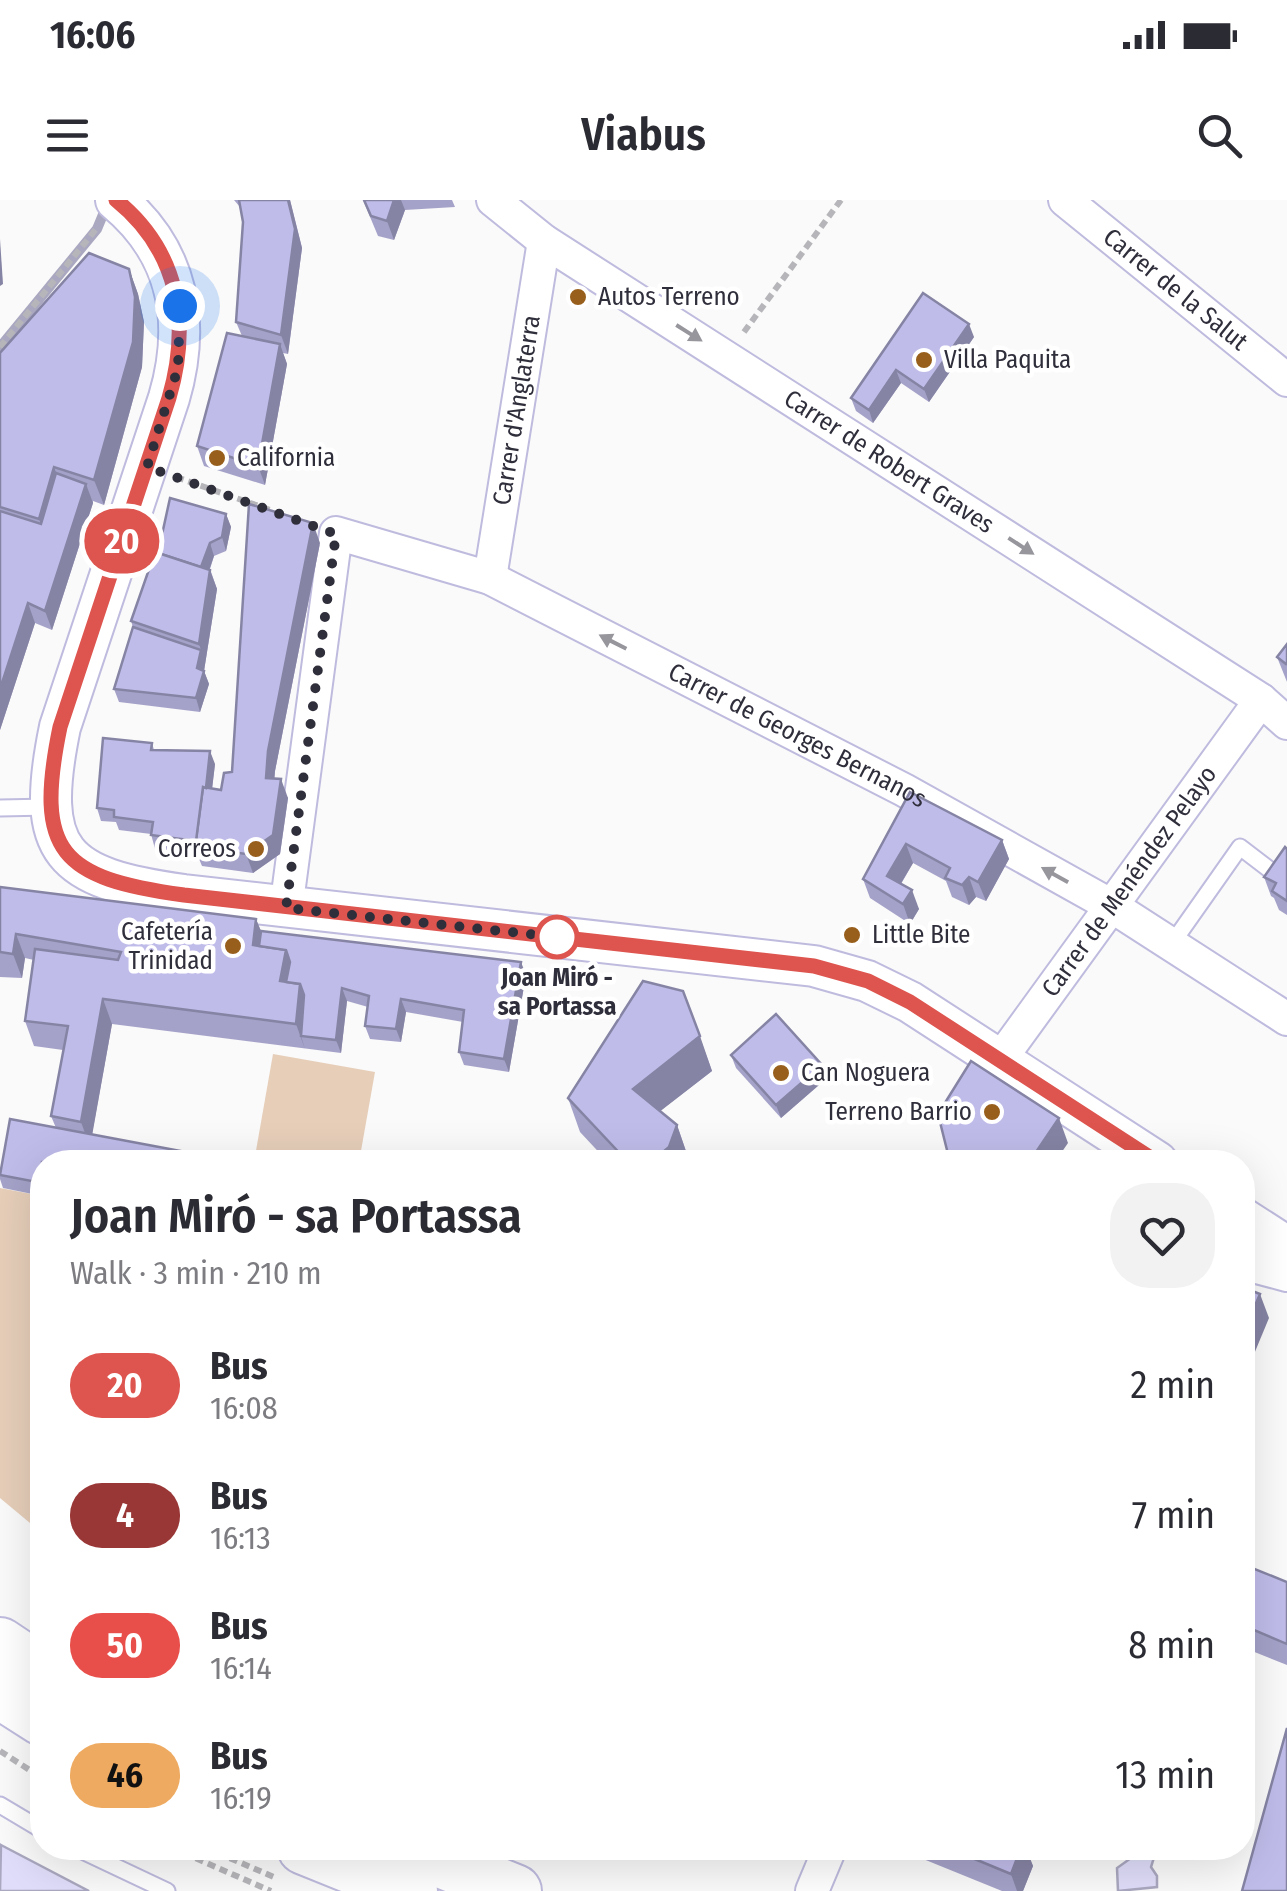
<!DOCTYPE html>
<meta charset="utf-8">
<style>
:root{--surface:#fff;--page:#f2f2f3;--text:#2b2b33;--muted:#7c7c81}
body{margin:0;font-family:"Fira Sans Condensed",sans-serif;background:var(--page);color:var(--text);height:100vh;display:flex;flex-direction:column;font-size:38px;white-space:nowrap}
*{box-sizing:border-box;margin:0}
p{font-size:32px;color:var(--muted)}
.icon{flex:none;width:55px;height:55px;fill:none;stroke:currentColor;stroke-width:2;stroke-linecap:round;stroke-linejoin:round}
.map{position:relative;flex:1;overflow:hidden}
.drawer{position:absolute;left:30px;top:950px;width:1225px;height:710px;display:flex;flex-direction:column;background:var(--surface);border-radius:40px;box-shadow:0 10px 40px #0002}
.drawer>*{flex:none}
.badge{padding:0 20px;border-radius:32px;font-size:35px;line-height:65px}
.you{position:absolute;width:50px;height:50px;margin:-25px;border:8px solid #fff;border-radius:50%;background:#1a73e8;box-shadow:0 0 0 15px #1a73e833}
.map>.badge{position:absolute;translate:-50% -50%;box-shadow:0 0 0 5px #fff}
.round{display:grid;place-items:center;flex:none;width:105px;height:105px;border-radius:40px;background:var(--page)}
.headline{display:flex;align-items:center;justify-content:space-between;height:170px;padding:0 40px}
h1{font-size:48px;font-weight:600;line-height:75px}
ul{padding:0;list-style:none}
li{display:flex;align-items:center;gap:30px;height:130px;padding:0 40px}
li div{flex:1}
li b{display:block;font-size:38px}
li em{font-style:normal}
li .badge{min-width:110px;font-weight:700;text-align:center}
.status{display:flex;justify-content:space-between;align-items:center;height:70px;padding:0 50px;background:var(--surface);direction:ltr}
.status svg{height:28px;fill:currentColor}
header{display:flex;justify-content:space-between;align-items:center;height:130px;padding:0 40px;background:var(--surface);font-size:45px;font-weight:600}
.map>svg:first-child{display:block}
</style>
<div class="status"><b>16:06</b><svg viewBox="0 0 49 12"><path d="M0 12V9h3v3zM5 12V6h3v6zM10 12V3h3v9zM15 12V0h3v12zM26 1h20v11H26zM47 4h2v5h-2z"/></svg></div>
<header><svg class="icon" aria-label="menu" viewBox="0 0 24 24"><path d="M4 6h16M4 12h16M4 18h16"/></svg>Viabus<svg class="icon" aria-label="search" viewBox="0 0 24 24"><circle cx="10" cy="10" r="6"/><path d="M15 15l6 6"/></svg></header>
<div class="map">
<svg width="1287" height="1691" viewBox="0 0 1287 1691">
<rect width="100%" height="100%" fill="#fafafa"/>
<!-- green -->
<g fill="#e6ceb9">
<path d="M273 854 375 872 359 962H254Z"/>
<path d="M0 988 42 996V1333L0 1298Z"/>
</g>
<!-- water -->
<g fill="#dfddf9" stroke="#aaa8c0" stroke-width="2.5">
<path d="M1 1645 89 1691H0Z"/>
<path d="M1145 1648H1157L1151 1667 1157 1676V1687L1118 1691 1117 1668Z"/>
</g>
<g fill="none" stroke-linecap="round" stroke-linejoin="round">
<!-- stream -->
<path stroke="#aaa8c0" stroke-width="10" d="M0 147 97 29 107 5"/>
<!-- service casing -->
<g stroke="#bebbde" stroke-width="19">
<g id="service">
<path d="M0 608 49 607"/>
<path d="M1171 745 1240 647 1274 673"/>
<path d="M0 1605 42 1630"/>
<path d="M76 1648 167 1691"/>
</g>
</g>
<!-- minor casing -->
<g stroke="#bebbde" stroke-width="36">
<g id="minor">
<path id="s1" d="M493 0 544 41 1261 500 1287 523"/>
<path id="s2" d="M1065 0 1287 180"/>
<path id="s3" d="M490 378 544 41"/>
<path id="s4" d="M286 709 336 333 490 378 904 590 1110 705 1287 819"/>
<path id="s5" d="M999 861 1261 500"/>
<path d="M1242 1063 1287 1075"/>
<path d="M812 1691 830 1648"/>
</g>
</g>
<!-- tertiary casing -->
<g stroke="#bebbde" stroke-width="44">
<g id="tertiary">
<path d="M116 0C179 52 191 123 169 198L60 527C34 653 61 678 184 695L814 766 867 781 910 802 1157 962"/>
<path d="M1242 1018 1287 1047"/>
</g>
</g>
<!-- trunk casing -->
<g stroke="#bebbde" stroke-width="56">
<g id="trunk">
<path d="M0 1444 42 1472"/>
<path d="M0 1492 42 1519"/>
<path d="M304 1648 411 1691"/>
<path d="M408 1648 515 1691"/>
</g>
</g>
<!-- path -->
<g stroke="#b6b6ba" stroke-width="6" stroke-dasharray="8 5" stroke-linecap="butt">
<path d="M744 132 841 0"/>
<path d="M0 147 97 28"/>
<path d="M176 277 273 311"/>
<path d="M0 1551 42 1578"/>
<path d="M172 1648 271 1691"/>
<path d="M206 1648 274 1677"/>
</g>
<!-- service -->
<use href="#service" stroke="#fff" stroke-width="15"/>
<!-- minor -->
<use href="#minor" stroke="#fff" stroke-width="32"/>
<!-- tertiary -->
<use href="#tertiary" stroke="#fff" stroke-width="40"/>
<!-- trunk -->
<use href="#trunk" stroke="#fff" stroke-width="52"/>
</g>
<!-- wall -->
<g fill="#a5a2c9">
<path d="M234 0H290L302 48 288 154 283 153 287 164 265 285 204 266 197 246 242 136 236 122 243 22 240 7Z"/>
<path d="M363 0H452L455 7 405 10 394 40 378 36Z"/>
<path d="M129 69 138 94 144 122 142 167 104 305 93 301V303L52 430 35 423 0 530V153Z"/>
<path d="M923 93 974 137 929 202 901 183 873 223 856 211 851 198Z"/>
<path d="M226 314 231 327 226 351 214 356 210 369 217 389 204 471 209 484 200 512 119 502 114 489 133 427 131 421 158 353Z"/>
<path d="M320 343 275 571 274 579 288 598 280 654 253 673 202 666 197 654 155 649 151 634 119 630 116 622 101 621 97 608 152 543 154 550 215 564 212 589 221 590 232 572Z"/>
<path d="M1287 444V482L1277 457Z"/>
<path d="M910 592 1002 640 1009 659 986 701 976 697 969 705 952 697 946 681 913 663 901 684 919 709 910 724 870 698 863 679Z"/>
<path d="M1287 649V715L1279 710 1274 698 1271 696 1264 677Z"/>
<path d="M0 687 256 719 261 731 526 775 509 872 464 865 459 852 463 822 406 812 401 842 370 839 365 826 368 807 347 801 341 853 112 824 92 934 42 962V996L3 988 0 979V968L56 928 51 916 63 850 34 846 25 821 34 760 25 758 22 778 0 777Z"/>
<path d="M683 791 712 871 660 911 677 925 689 960 688 962H608L580 932 568 898Z"/>
<path d="M731 855 827 878 781 918 736 868Z"/>
<path d="M1242 1364 1287 1382V1465L1242 1447Z"/>
<path d="M901 1648H1052L1053 1649 1030 1659 1033 1666 1023 1691H1002L901 1650Z"/>
</g>
<!-- shaded-wall -->
<g fill="#8684a4">
<path d="M288 0H290L302 48 288 154 281 135Z"/>
<path d="M394 0H401L405 10 394 40 387 21Z"/>
<path d="M0 39 3 84 0 86Z"/>
<path d="M129 69 138 94 144 122 142 167 104 305 94 280Z"/>
<path d="M969 124 974 137 929 202 924 189Z"/>
<path d="M280 144 287 164 265 285 258 266Z"/>
<path d="M896 170 901 183 873 223 869 210Z"/>
<path d="M54 267 63 292 48 344 39 319Z"/>
<path d="M86 284 93 303 52 430 45 411Z"/>
<path d="M226 314 231 327 226 351 222 337Z"/>
<path d="M313 323 320 343 275 571 273 597 266 578 268 551Z"/>
<path d="M210 343 214 356 204 385 200 372Z"/>
<path d="M210 370 217 389 204 471 209 484 200 512 196 498 197 468 201 450 199 444Z"/>
<path d="M28 403 35 423 0 530V489Z"/>
<path d="M210 551 215 564 205 648 199 641Z"/>
<path d="M281 579 288 598 280 654 253 673 246 654Z"/>
<path d="M1002 640 1009 659 986 701 978 682Z"/>
<path d="M906 644 913 663 894 695 887 676Z"/>
<path d="M969 677 976 697 969 705 962 685Z"/>
<path d="M912 690 919 709 910 724 903 704Z"/>
<path d="M256 719 266 744 264 758 253 745Z"/>
<path d="M16 734 25 758 22 778 13 754Z"/>
<path d="M286 750 295 775 291 794 280 781Z"/>
<path d="M521 762 526 775 509 872 504 859Z"/>
<path d="M300 784 309 809 301 836 305 849 296 824Z"/>
<path d="M342 788 347 801 341 853 336 840Z"/>
<path d="M103 799 112 824 90 947 81 922Z"/>
<path d="M401 799 406 812 401 842 396 829Z"/>
<path d="M700 836 712 871 645 923 633 889Z"/>
<path d="M822 865 827 878 781 918 776 905Z"/>
<path d="M1059 918 1068 943 1055 962H1031L1030 961Z"/>
<path d="M677 925 689 960 688 962H651Z"/>
<path d="M1260 1094 1269 1118 1242 1183V1136Z"/>
<path d="M1021 1648H1026L1033 1666 1023 1691H1017L1011 1674Z"/>
</g>
<!-- building -->
<g fill="#c0bcea" stroke="#8684a4" stroke-width="2.5">
<path d="M239 0H288L295 29 281 135 236 122 243 22Z"/>
<path d="M364 0H394L387 21 371 16Z"/>
<path d="M89 53 129 69 135 97 133 142 94 280 54 267 39 319 0 307V153Z"/>
<path d="M923 93 969 124 924 189 896 170 869 210 851 198Z"/>
<path d="M227 133 280 144 258 266 197 246Z"/>
<path d="M56 273 86 284 45 411 28 403 0 489V311L41 324Z"/>
<path d="M170 298 226 314 222 337 210 343 201 367 158 353Z"/>
<path d="M249 304 313 323 268 551 266 578 281 579 273 635 246 654 195 647 203 587 221 590 224 573 232 572Z"/>
<path d="M155 352 210 370 199 444 131 421Z"/>
<path d="M133 427 201 450 197 468 204 471 196 498 114 489Z"/>
<path d="M1287 444V463L1286 464 1277 457Z"/>
<path d="M103 538 152 543 151 550 210 551 206 588 203 587 196 641 151 635 153 622 114 617V610L97 608Z"/>
<path d="M910 592 1002 640 978 682 969 677 962 685 945 678 950 668 906 644 887 676 912 690 903 704 863 679Z"/>
<path d="M1285 647 1287 649V701L1272 691 1276 683 1264 677Z"/>
<path d="M0 687 256 719 253 745 286 750 280 781 300 784 296 824 103 799 81 922 51 916 68 826 25 821 35 749 118 760 121 752 16 734 13 754 0 752Z"/>
<path d="M261 731 521 762 504 859 459 852 464 810 401 799 396 829 365 826 369 796 342 788 336 840 301 836 304 795 300 784 286 782 290 762 286 750 259 746Z"/>
<path d="M643 781 683 791 700 836 633 889 677 925 669 947 651 962H628L568 898Z"/>
<path d="M776 814 822 865 776 905 731 855Z"/>
<path d="M971 861 1059 918 1030 961 1022 962H950L938 914Z"/>
<path d="M10 919 239 962H42V983L0 975Z"/>
<path d="M1242 1087 1260 1094 1242 1136Z"/>
<path d="M1242 1364 1287 1382V1444L1242 1425Z"/>
<path d="M1287 1528V1691H1242Z"/>
<path d="M948 1648H1021L1011 1674Z"/>
</g>
<!-- one-way arrows -->
<defs><path id="oneway-solid" d="M-6-.8H1V-3.2L6.5 0L1 3.2V.8H-6Z" transform="scale(2.5)"/></defs>
<g fill="#97969d">
<use href="#oneway-solid" transform="translate(689 133) rotate(32)"/>
<use href="#oneway-solid" transform="translate(1021 346) rotate(33)"/>
<use href="#oneway-solid" transform="translate(613 442) rotate(-153)"/>
<use href="#oneway-solid" transform="translate(1055 675) rotate(-151)"/>
</g>
<g fill="none" stroke-linecap="round" stroke-linejoin="round">
<!-- line casing -->
<g stroke="#fff" stroke-width="22">
<path id="line" d="M116 0C179 51 191 123 169 198L60 527C34 653 61 678 184 695L814 766 868 781 910 802 1157 962"/>
</g>
<!-- line -->
<use href="#line" stroke="#de544e" stroke-width="15"/>
<!-- walk -->
<path stroke="#2f2e3b" stroke-width="10" stroke-dasharray="0 18" d="M180 106 178 168 147 267 336 334 286 708 557 737"/>
</g>
<!-- markers -->
<g fill="#985f1c" stroke="#fff" stroke-width="4">
<circle cx="578" cy="97" r="10"/>
<circle cx="924" cy="160" r="10"/>
<circle cx="217" cy="258" r="10"/>
<circle cx="256" cy="649" r="10"/>
<circle cx="852" cy="735" r="10"/>
<circle cx="233" cy="746" r="10"/>
<circle cx="781" cy="873" r="10"/>
<circle cx="992" cy="912" r="10"/>
</g>
<circle fill="#fff" stroke="#de544e" stroke-width="5" cx="557" cy="737" r="20"/>
<g text-anchor="middle" dominant-baseline="central" stroke-width="9" stroke-linejoin="round" paint-order="stroke">
<!-- street labels -->
<g font-size="25" fill="#2f2e3b" stroke="#fff">
<text stroke="none"><textPath href="#s2" startOffset="142">Carrer de la Salut</textPath></text>
<text stroke="none"><textPath href="#s3" startOffset="170">Carrer d'Anglaterra</textPath></text>
<text stroke="none"><textPath href="#s1" startOffset="475">Carrer de Robert Graves</textPath></text>
<text stroke="none"><textPath href="#s4" startOffset="885">Carrer de Georges Bernanos</textPath></text>
<text stroke="none"><textPath href="#s5" startOffset="222">Carrer de Menéndez Pelayo</textPath></text>
</g>
<!-- poi labels -->
<g font-size="25" fill="#2f2e3b" stroke="#fff" text-anchor="start">
<text x="598" y="97">Autos Terreno</text>
<text x="944" y="160">Villa Paquita</text>
<text x="237" y="258">California</text>
<text x="236" y="649" text-anchor="end">Correos</text>
<text x="213" y="732" text-anchor="end">Cafetería<tspan x="213" dy="29">Trinidad</tspan></text>
<text x="872" y="735">Little Bite</text>
<text x="801" y="873">Can Noguera</text>
<text x="972" y="912" text-anchor="end">Terreno Barrio</text>
</g>
<!-- stop labels -->
<g font-size="25" font-weight="bold" fill="#2f2e3b" stroke="#fff">
<text x="557" y="778">Joan Miró -<tspan x="557" dy="29">sa Portassa</tspan></text>
</g>
</g>
</svg>
<div class="you" style="left:180px;top:106px"></div>
<b class="badge" style="left:122px;top:341px;background:#de544e;color:#fff">20</b>
<section class="drawer">
<div class="headline"><div><h1>Joan Miró - sa Portassa</h1><p>Walk · 3 min · 210 m</p></div><a class="round"><svg class="icon" aria-label="heart" viewBox="0 0 24 24"><path d="M12 20l-8-8c-3-5 5-10 8-4 3-6 11-1 8 4z"/></svg></a></div>
<ul>
<li><span class="badge" style="background:#de544e;color:#fff">20</span><div><b>Bus</b><p>16:08</p></div><em>2 min</em></li>
<li><span class="badge" style="background:#993636;color:#fff">4</span><div><b>Bus</b><p>16:13</p></div><em>7 min</em></li>
<li><span class="badge" style="background:#e84f4a;color:#fff">50</span><div><b>Bus</b><p>16:14</p></div><em>8 min</em></li>
<li><span class="badge" style="background:#eeaa60;color:#111">46</span><div><b>Bus</b><p>16:19</p></div><em>13 min</em></li>
</ul>
</section>
</div>
